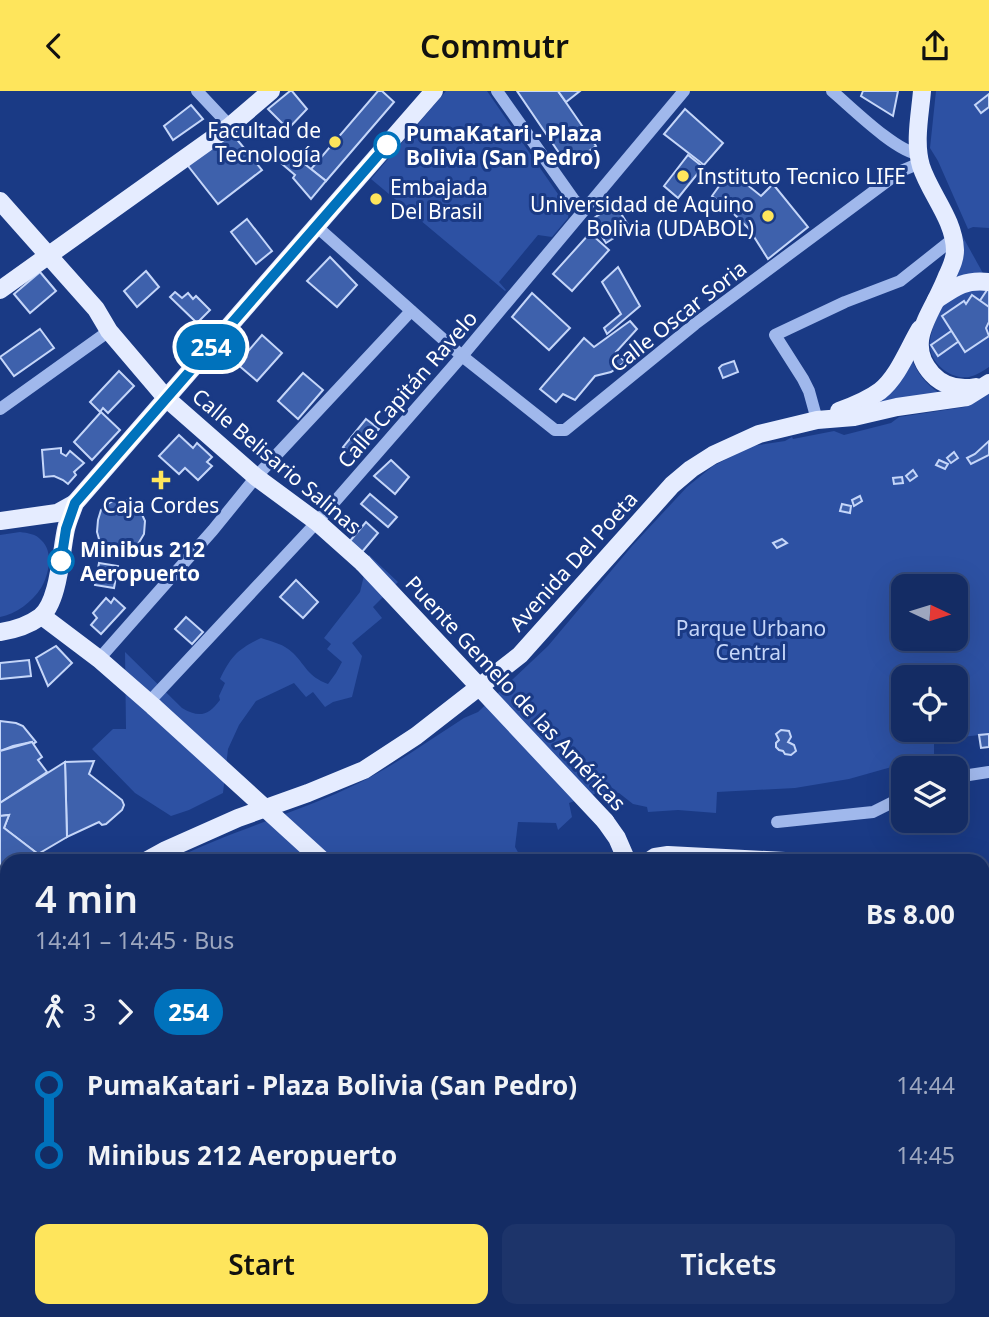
<!DOCTYPE html>
<meta charset="utf-8">
<style>
:root{--surface:#142c64;--page:#1d346a;--text:#f1f3f6;--muted:#9da7bf;--line:#334878;--accent:#fee55c}
body{margin:0;font-family:"Noto Sans",sans-serif;background:var(--page);color:var(--text);height:100vh;display:flex;flex-direction:column;font-size:26px;white-space:nowrap}
*{box-sizing:border-box;margin:0}
p{font-size:23px;color:var(--muted)}
.icon{flex:none;width:38px;height:38px;fill:none;stroke:currentColor;stroke-width:2;stroke-linecap:round;stroke-linejoin:round}
.map{position:relative;flex:1;overflow:hidden}
.sheet{position:absolute;left:0px;top:763px;width:990px;height:464px;display:flex;flex-direction:column;background:var(--surface);border-radius:21px 21px 0 0;box-shadow:0 7px 28px #0002,0 0 0 2px var(--line)}
.sheet>*{flex:none}
.badge{padding:0 14px;border-radius:23px;font-size:24px;line-height:46px}
.needle{width:46px;rotate:94deg}
.buttons{position:absolute;left:891px;top:483px;display:grid;gap:14px}
.buttons a{display:grid;place-items:center;width:77px;height:77px;border-radius:14px;background:var(--surface);box-shadow:0 7px 28px #0002,0 0 0 2px var(--line);font-size:35px}
.map>.badge{position:absolute;translate:-50% -50%;box-shadow:0 0 0 4px #fff}
.legs{display:flex;align-items:center;gap:10px;height:77px;padding:0 35px;font-size:23px}
.legs p{margin-inline-start:auto}
.headline{display:flex;align-items:center;justify-content:space-between;height:119px;padding:0 35px}
h1{font-size:38px;font-weight:600;line-height:52px}
.action{display:flex;gap:14px;margin-top:auto;padding:14px 35px}
.action a{flex:1;height:80px;border-radius:14px;background:var(--accent);color:#111;font-size:28px;font-weight:600;line-height:80px;text-align:center}
.action a+a{background:var(--page);color:var(--text)}
ul{padding:0 35px;list-style:none}
li{display:flex;align-items:center;gap:24px;height:70px;font-size:26px}
li i{display:grid;place-items:center;width:10px;height:100%;margin:0 9px;background:currentColor}
li i::after{content:'';width:18px;height:18px;margin:-9px;border:5px solid;border-radius:50%;background:var(--surface)}
li p{margin-inline-start:auto}
li:first-child i{background:linear-gradient(#0000 50%,currentColor 0)}
li:last-child i{background:linear-gradient(currentColor 50%,#0000 0)}
header{display:flex;justify-content:space-between;align-items:center;height:91px;padding:0 35px;background:var(--accent);color:#111;font-size:32px;font-weight:600}
.map>svg:first-child{display:block}
</style>
<header><svg class="icon" aria-label="back" viewBox="0 0 24 24"><path d="M15 5l-7 7 7 7"/></svg>Commutr<svg class="icon" aria-label="share" viewBox="0 0 24 24"><path d="M12 15V3M7 8l5-5 5 5M5 13v7h14v-7"/></svg></header>
<div class="map">
<svg width="989" height="1226" viewBox="0 0 989 1226">
<rect width="100%" height="100%" fill="#1a3a85"/>
<!-- green -->
<g fill="#2d51a3" fill-rule="evenodd">
<path d="M446 0H487L569 119 568 127 552 146 538 144 499 191 506 199 505 200 371 88Z"/>
<path d="M936 0H989V137L973 136 968 138 938 70 930 57Z"/>
<path d="M959 139 984 184 949 192Z"/>
<path d="M967 197 989 198V276C983 280 977 284 969 286 951 289 930 272 930 255 929 244 938 221 944 213 949 206 960 201 967 197Z"/>
<path d="M911 266C917 282 925 292 939 302L875 312Z"/>
<path d="M989 301V643L934 649V664L849 688 795 697 717 701 716 722 678 719 648 721 647 716 633 713 619 702 600 701 569 712 572 726 558 739 556 732 518 731 515 756 523 770H170C232 739 301 721 363 690 398 672 431 648 464 627L478 621 548 555 632 455 687 396 713 375 752 355 785 350 792 346 793 348 834 340 844 344 891 332 899 326 965 316ZM903 495H956V548H903ZM903 586H956V639H903Z"/>
<path d="M20 441C28 442 36 443 41 449 54 460 49 484 41 497 32 511 16 523 0 526V444Z"/>
<path d="M369 464 398 491 373 516 382 527 352 552 362 565 352 606 333 611 325 616 313 601 306 606 294 592 256 610 239 634 228 658 223 702 189 719 171 725 135 702 92 658 113 638H126L125 561 182 617C199 627 208 625 220 609L219 605 225 592 220 588C231 565 238 558 261 547 273 551 284 553 293 562 307 576 307 585 328 593L336 582 342 571 327 558 331 553 324 547 360 501Z"/>
<path d="M984 819H989V906L984 939Z"/>
<path d="M7 867V1044L0 1045V872Z"/>
</g>
<!-- building -->
<g fill="#3e61ac" stroke="#c5d6f9" stroke-width="2">
<path d="M290 0H292L307 18 288 38 268 18Z"/>
<path d="M378 0H382L394 11 326 90 311 78Z"/>
<path d="M517 0H558L596 55 568 75Z"/>
<path d="M558 0H580L566 11Z"/>
<path d="M863 0H898L893 25 861 5Z"/>
<path d="M989 3V16L981 22 975 14Z"/>
<path d="M191 14 203 28 173 49 164 35Z"/>
<path d="M685 18 723 52 704 74 664 43Z"/>
<path d="M230 40 262 79 218 113 185 71Z"/>
<path d="M292 63 326 90 311 108 293 87 295 84 282 73Z"/>
<path d="M688 64 703 76 678 107 664 95Z"/>
<path d="M730 80 761 105 773 93 808 136 768 168 749 138 732 121 712 105Z"/>
<path d="M615 113 630 137 606 152 591 129Z"/>
<path d="M247 128 272 160 256 173 231 141Z"/>
<path d="M590 142 609 159 572 200 553 183Z"/>
<path d="M330 166 357 194 337 216 307 190Z"/>
<path d="M618 176 640 215 607 243 604 237 621 223 602 191Z"/>
<path d="M146 180 159 196 137 216 124 200Z"/>
<path d="M40 181 56 200 30 222 14 203Z"/>
<path d="M989 196V219L976 238 938 265 931 254 967 229Z"/>
<path d="M175 201 182 207 188 202 193 208 196 205 210 219 197 232 170 206Z"/>
<path d="M532 202 570 237 549 259 512 226Z"/>
<path d="M972 204 989 216V231L986 237 989 245 965 261 942 225 964 210 966 213Z"/>
<path d="M630 230 637 238 616 261 625 271 611 281 595 285 575 309 563 303 556 311 540 298 584 247 594 256Z"/>
<path d="M40 238 54 257 14 285 0 266Z"/>
<path d="M262 244 282 262 257 290 237 273Z"/>
<path d="M734 270 738 281 723 287 719 277 722 274Z"/>
<path d="M119 280 134 295 108 322 103 317 100 321 90 311Z"/>
<path d="M303 282 323 299 298 328 278 310Z"/>
<path d="M101 321 120 339 92 369 74 351Z"/>
<path d="M366 328 379 338 355 366 343 356Z"/>
<path d="M179 344 193 357 197 352 212 366 207 371 212 375 198 389 185 377 179 383 159 365Z"/>
<path d="M989 350V364L971 373 967 367 975 363Z"/>
<path d="M61 357V362L66 365 70 360 84 372 74 381 76 384 68 393 63 389 54 385 44 386 42 359Z"/>
<path d="M954 361 958 367 951 372 947 367Z"/>
<path d="M391 369 409 386 395 403 374 385Z"/>
<path d="M939 369 948 373 945 378 936 374Z"/>
<path d="M913 379 917 385 910 390 906 385Z"/>
<path d="M902 386 903 392 894 393 893 387Z"/>
<path d="M370 403 397 426 388 436 361 413Z"/>
<path d="M860 405 862 410 854 415 852 409Z"/>
<path d="M115 409H125L134 412 140 419 145 430 144 443 138 453 130 460 120 463 111 460 105 456 99 448 97 441 98 429 101 419 106 414Z"/>
<path d="M842 413 851 415 850 422 840 420Z"/>
<path d="M366 431 378 442 362 461 350 450Z"/>
<path d="M782 448 787 452 777 457 773 452Z"/>
<path d="M99 472 118 475 114 497 95 494Z"/>
<path d="M296 489 318 511 303 527 280 506Z"/>
<path d="M106 507 111 512 114 507 125 517 101 543 91 534 97 527 93 522Z"/>
<path d="M186 526 203 541 192 553 175 538Z"/>
<path d="M56 555 72 572 48 595 36 567Z"/>
<path d="M29 569 31 585 0 588V572Z"/>
<path d="M0 630 16 632 23 635 36 651 33 653 32 651 13 655 0 660Z"/>
<path d="M781 639 789 640 791 646 788 651 794 654 796 660 791 664 785 663 783 660 779 659 776 656V652L779 649 776 643Z"/>
<path d="M989 643V656L981 657 979 644Z"/>
<path d="M32 651 42 666 38 669 47 681 0 712V660Z"/>
<path d="M94 670 89 683 122 709 124 714 122 719 106 733 102 734 99 731 67 746 65 671Z"/>
<path d="M65 671 67 746 38 763 4 737 9 724 0 725V712Z"/>
<path d="M9 724 4 737 38 763 39 768 38 770H7V789L0 792V725Z"/>
<path d="M989 1094V1118L984 1121V1096Z"/>
<path d="M0 1143 7 1144V1168L0 1167Z"/>
<path d="M152 1220H163L165 1226H133Z"/>
<path d="M163 1220H205L206 1224 200 1226H165Z"/>
<path d="M221 1220 223 1226H207L206 1224Z"/>
<path d="M221 1220H273L237 1222 225 1226H223Z"/>
<path d="M277 1220H291V1226H278Z"/>
<path d="M551 1220H569L554 1226Z"/>
<path d="M705 1220H761L749 1226H692Z"/>
<path d="M835 1220H854L850 1226H845Z"/>
</g>
<g fill="none" stroke-linecap="round" stroke-linejoin="round">
<!-- minor -->
<g stroke="#a0b8ec" stroke-width="12">
<path d="M197 0 230 35"/>
<path d="M497 0 574 109 584 118"/>
<path d="M832 0C851 16 896 61 919 63"/>
<path d="M316 135 462 265 555 339H565L695 233 901 80 920 72"/>
<path d="M0 318 109 240"/>
<path d="M817 329 809 300 803 288 775 244 845 211 900 190 953 148"/>
<path d="M99 568 213 439 256 386 411 220"/>
<path d="M149 611 317 431 462 265 684 0"/>
<path d="M956 686 989 681"/>
<path d="M777 731 873 721 903 706"/>
<path d="M0 1089 7 1090"/>
<path d="M0 1129H7"/>
</g>
<!-- major -->
<g stroke="#e5ecff" stroke-width="18">
<path d="M922 0C920 24 914 51 921 75 930 103 954 128 955 159 955 169 951 176 947 185 944 193 940 201 936 209 923 234 909 258 932 283 943 295 959 299 976 296"/>
<path d="M0 110 96 218 109 240 166 307 256 386 317 431 363 472"/>
<path d="M0 199 230 35 271 0"/>
<path d="M936 209C955 196 965 188 989 191"/>
<path d="M839 320C853 315 868 309 880 300 898 286 908 258 920 238"/>
<path d="M0 430 57 422 75 412"/>
<path d="M42 525 99 568 154 616"/>
<path d="M0 541C14 539 29 534 40 526 59 512 61 460 66 438 68 429 72 421 75 412L434 0"/>
<path d="M605 730 617 747 627 770"/>
<path d="M146 770 166 759 238 727 308 702 364 679 416 645 520 564 672 394 691 378 713 364 759 343 817 329 854 326 897 316 967 306 989 292"/>
<path d="M649 770 655 766 668 764 785 770"/>
<path d="M984 785H989"/>
<path d="M0 861 7 856"/>
<path d="M984 999 989 966"/>
<path d="M984 1036 989 1033"/>
<path d="M984 1141H989"/>
<path d="M984 1168H989"/>
<path d="M918 1220 929 1226"/>
<path d="M596 1226 608 1220"/>
<path d="M945 1226 946 1220"/>
</g>
<!-- major-bridge -->
<g stroke="#e5ecff" stroke-width="18">
<path d="M363 472 605 730"/>
<path d="M154 616 323 770"/>
</g>
</g>
<g fill="none" stroke-linecap="round" stroke-linejoin="round">
<!-- line-1 casing -->
<g stroke="#fff" stroke-width="16">
<path id="line-1" d="M61 470 66 438 75 412 387 54"/>
</g>
<!-- line-1 -->
<use href="#line-1" stroke="#0072bc" stroke-width="10"/>
</g>
<!-- markers -->
<g fill="#fee55c" stroke="#1a3a85" stroke-width="2.5">
<circle cx="335" cy="51" r="7"/>
<circle cx="683" cy="85" r="7"/>
<circle cx="376" cy="108" r="7"/>
<circle cx="768" cy="125" r="7"/>
<path d="M157.5 378.5h7v7h7v7h-7v7h-7v-7h-7v-7h7z"/>
</g>
<g fill="#fff" stroke="#0072bc" stroke-width="3.5">
<circle cx="387" cy="54" r="12"/>
<circle cx="61" cy="470" r="12"/>
</g>
<g text-anchor="middle" dominant-baseline="central" stroke-width="6" stroke-linejoin="round" paint-order="stroke">
<!-- poi labels -->
<g font-size="21" fill="#fff" stroke="#1a3a85" text-anchor="end">
<text x="321" y="39">Facultad de<tspan x="321" dy="24">Tecnología</tspan></text>
<text x="697" y="85" text-anchor="start">Instituto Tecnico LIFE</text>
<text x="390" y="96" text-anchor="start">Embajada<tspan x="390" dy="24">Del Brasil</tspan></text>
<text x="754" y="113">Universidad de Aquino<tspan x="754" dy="24">Bolivia (UDABOL)</tspan></text>
<text x="161" y="414" text-anchor="middle">Caja Cordes</text>
</g>
<!-- stop labels -->
<g font-size="21" font-weight="bold" fill="#fff" stroke="#1a3a85" text-anchor="start">
<text x="406" y="42">PumaKatari - Plaza<tspan x="406" dy="24">Bolivia (San Pedro)</tspan></text>
<text x="80" y="458">Minibus 212<tspan x="80" dy="24">Aeropuerto</tspan></text>
</g>
<!-- street labels -->
<g font-size="21" fill="#fff" stroke="#1a3a85">
<text transform="translate(678 225) rotate(-38)">Calle Oscar Soria</text>
<text transform="translate(407 298) rotate(-49)">Calle Capitán Ravelo</text>
<text transform="translate(277 370) rotate(40)">Calle Belisario Salinas</text>
<text transform="translate(573 470) rotate(-48)">Avenida Del Poeta</text>
<text transform="translate(516 602) rotate(47)">Puente Gemelo de las Américas</text>
</g>
<!-- park labels -->
<g font-size="21" fill="#c5d6f9" stroke="#1a3a85">
<text x="751" y="537">Parque Urbano<tspan x="751" dy="24">Central</tspan></text>
</g>
</g>
</svg>
<div class="buttons">
<a><svg class="needle" viewBox="-14 -14 28 28"><path d="M0-13l5 13h-10z" fill="#e53935"/><path d="M0 13l5-13h-10z" fill="#9da7bf"/></svg></a>
<a><svg class="icon" aria-label="locate" viewBox="0 0 24 24"><circle cx="12" cy="12" r="6"/><path d="M12 2v4M12 18v4M2 12h4M18 12h4"/></svg></a>
<a><svg class="icon" aria-label="layers" viewBox="0 0 24 24"><path d="M12 4l9 5-9 5-9-5zM3 14l9 5 9-5"/></svg></a>
</div>
<b class="badge" style="left:211px;top:256px;background:#0072bc;color:#fff">254</b>
<section class="sheet">
<div class="headline"><div><h1>4 min</h1><p>14:41 – 14:45 · Bus</p></div><b>Bs 8.00</b></div>
<div class="legs"><svg class="icon" aria-label="walk" viewBox="0 0 24 24"><circle cx="13" cy="4" r="2"/><path d="M13 8l-2 6 4 7M11 14l-3 7M7 12l3-4h3l4 4"/></svg>3<svg class="icon" aria-label="forward" viewBox="0 0 24 24"><path d="M9 5l7 7-7 7"/></svg><b class="badge" style="background:#0072bc;color:#fff">254</b></div>
<ul>
<li><i style="color:#0072bc"></i><b>PumaKatari - Plaza Bolivia (San Pedro)</b><p>14:44</p></li>
<li><i style="color:#0072bc"></i><b>Minibus 212 Aeropuerto</b><p>14:45</p></li>
</ul>
<div class="action"><a>Start</a><a>Tickets</a></div>
</section>
</div>
